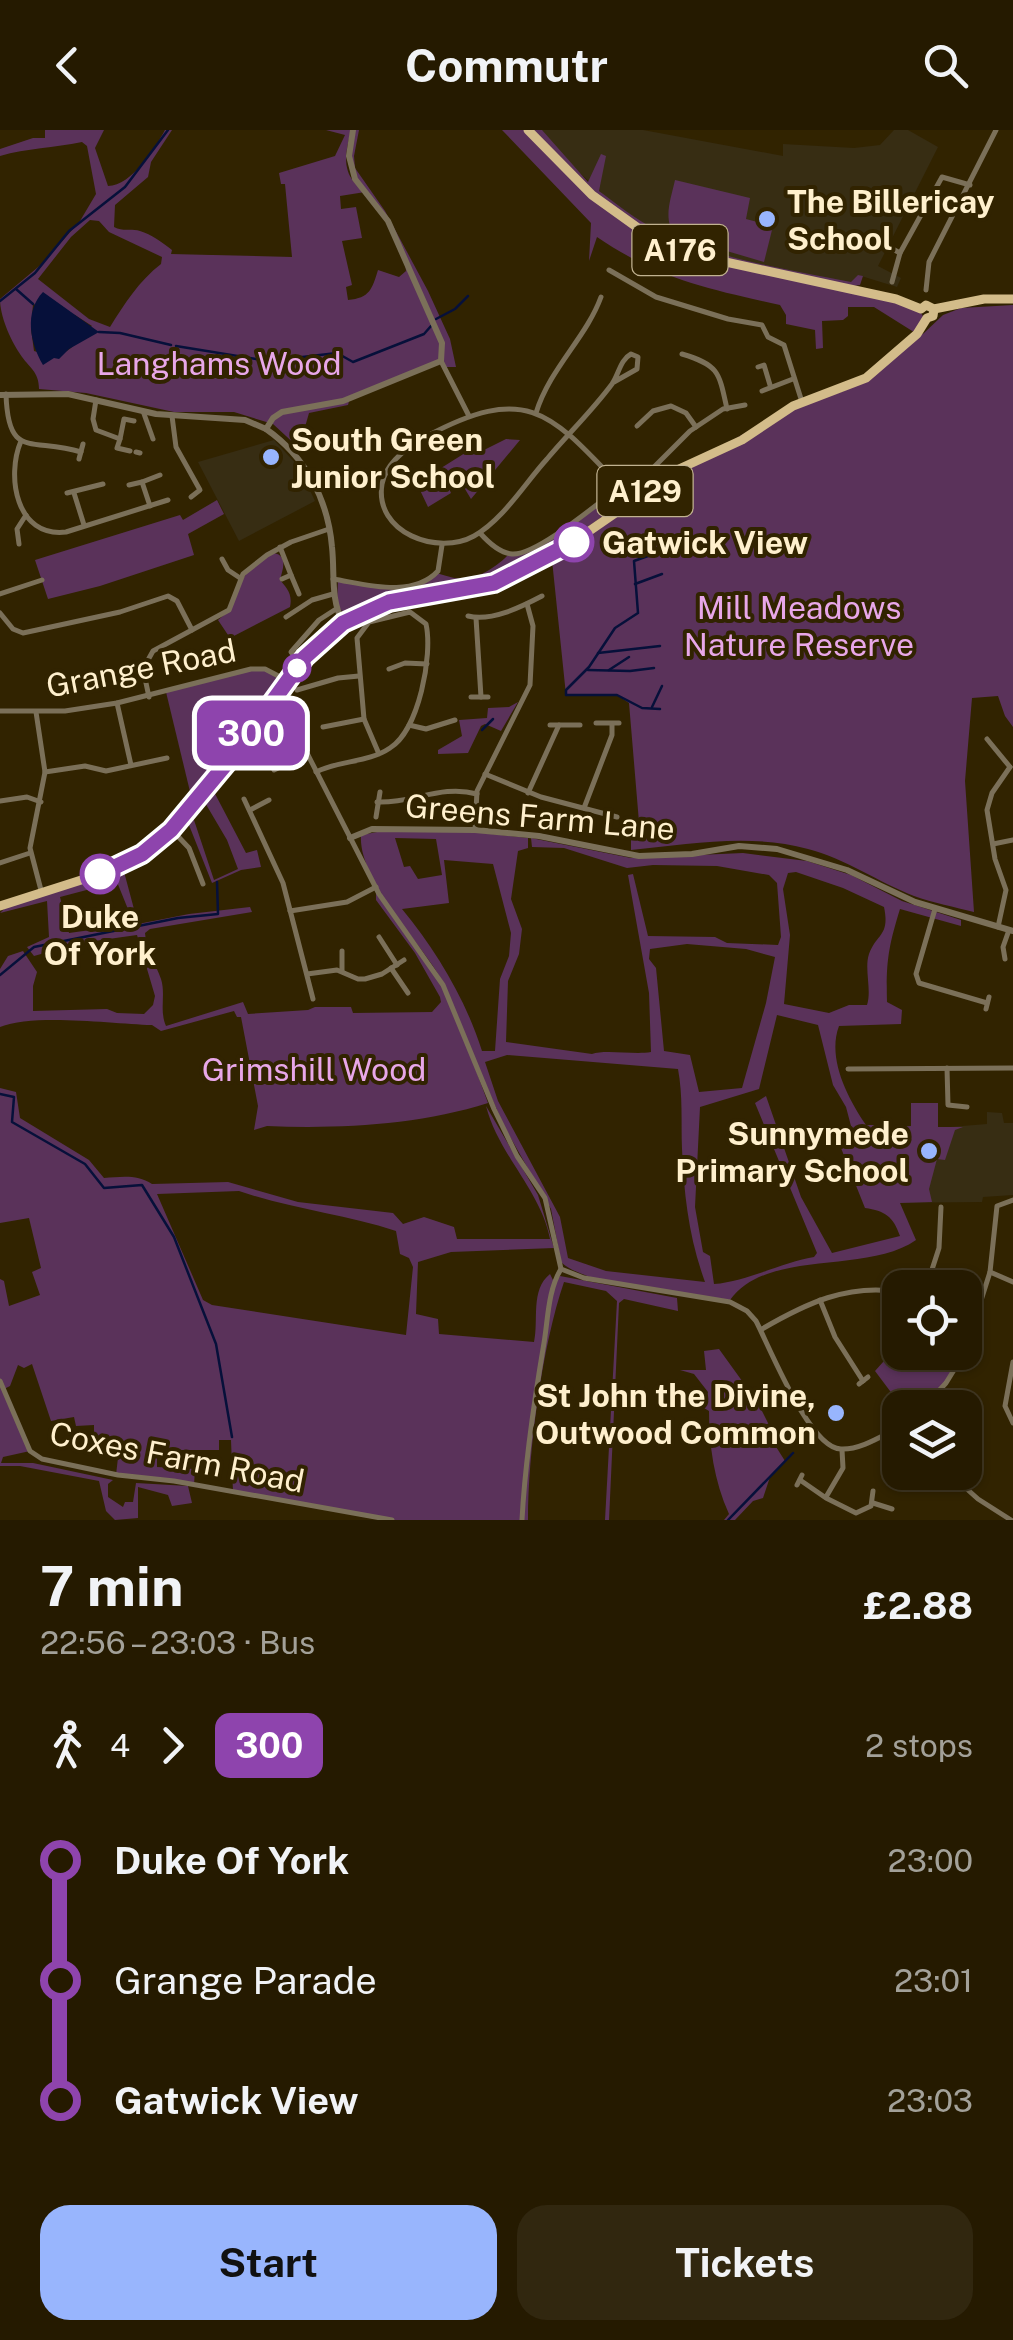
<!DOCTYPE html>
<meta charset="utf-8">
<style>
:root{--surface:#251a00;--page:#31270f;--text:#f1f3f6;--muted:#a3a199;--line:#423822;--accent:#98b5fd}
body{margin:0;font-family:"Public Sans",sans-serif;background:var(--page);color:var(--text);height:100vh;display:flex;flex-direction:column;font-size:38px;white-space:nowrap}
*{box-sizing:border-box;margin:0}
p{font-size:32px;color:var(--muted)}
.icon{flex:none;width:55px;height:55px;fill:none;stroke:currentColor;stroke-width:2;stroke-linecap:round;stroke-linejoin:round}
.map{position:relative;height:1390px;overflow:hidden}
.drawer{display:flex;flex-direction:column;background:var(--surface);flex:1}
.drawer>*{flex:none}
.badge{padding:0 20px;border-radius:15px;font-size:35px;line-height:65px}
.buttons{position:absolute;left:882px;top:1140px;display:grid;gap:20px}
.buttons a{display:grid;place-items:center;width:100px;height:100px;border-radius:20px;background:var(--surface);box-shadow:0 2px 8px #0004,0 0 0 2px var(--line);font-size:50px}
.map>.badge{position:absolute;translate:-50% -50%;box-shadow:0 0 0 5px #fff}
.legs{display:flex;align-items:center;gap:15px;height:110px;padding:0 40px;font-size:32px}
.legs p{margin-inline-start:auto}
.headline{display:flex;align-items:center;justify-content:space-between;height:170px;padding:0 40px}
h1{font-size:55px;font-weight:700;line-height:75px}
.action{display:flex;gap:20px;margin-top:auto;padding:20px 40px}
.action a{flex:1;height:115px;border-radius:30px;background:var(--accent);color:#111;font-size:40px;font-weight:700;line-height:115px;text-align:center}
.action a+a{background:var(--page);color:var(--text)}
ul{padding:0 40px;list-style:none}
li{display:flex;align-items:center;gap:35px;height:120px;font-size:38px}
li i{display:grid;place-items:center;width:15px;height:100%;margin:0 12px;background:currentColor}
li i::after{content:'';width:25px;height:25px;margin:-12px;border:8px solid;border-radius:50%;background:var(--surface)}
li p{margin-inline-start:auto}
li:first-child i{background:linear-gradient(#0000 50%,currentColor 0)}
li:last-child i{background:linear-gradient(currentColor 50%,#0000 0)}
header{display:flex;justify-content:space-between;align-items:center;height:130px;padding:0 40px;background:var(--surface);font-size:45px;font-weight:700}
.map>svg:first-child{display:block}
</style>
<header><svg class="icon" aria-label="back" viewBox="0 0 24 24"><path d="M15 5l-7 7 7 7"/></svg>Commutr<svg class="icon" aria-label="search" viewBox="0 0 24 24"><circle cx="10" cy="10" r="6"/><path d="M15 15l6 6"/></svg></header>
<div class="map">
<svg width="1013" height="1390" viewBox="0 0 1013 1390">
<rect width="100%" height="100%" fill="#312300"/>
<!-- built -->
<g fill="#372d13">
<path d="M535 0H643L783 26V14L854 18 880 15 894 0H908L938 17 878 136 901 148 897 157 858 145 853 156 692 118 652 101 616 77Z"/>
<path d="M274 310 299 337 315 371 239 411 198 332Z"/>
<path d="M911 973H938V998L987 994V982L1002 983 1004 993H1013V1065L983 1067 982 1072 866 1073V999L911 996Z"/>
</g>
<!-- green -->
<g fill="#5a325a" fill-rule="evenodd">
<path d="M45 0H104L95 18 108 56C132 55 154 20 165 0H172L151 32 148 47 115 75 114 97C123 102 130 98 140 101 151 104 163 113 172 120L171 124 292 127 285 54H281L279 43 335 26 345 5 326 0H351C347 18 341 36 354 52L351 39 353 0H359L354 26 355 38 385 81 428 161 450 209 456 237H445L440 232 350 268 348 275 309 283 299 318 273 294 234 282H174L86 263 39 259C39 241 29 238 20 224 10 209 0 186 0 169L43 133 80 91 96 64 87 16 82 12C54 18 27 18 0 26V19L33 8H45ZM365 62C383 85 404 111 406 141L399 147 378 140C372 159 370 168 348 170L346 157 352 155 342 111 362 108 356 77 341 79 340 66ZM90 90 99 91 109 102 162 127 161 134C139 151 125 173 110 197L89 189 38 149 71 107ZM33 174 75 185 92 196C70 218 67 232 34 221L31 199Z"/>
<path d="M502 0H528L596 66 532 0H542L588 52 601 24 606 26 599 61C617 74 636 90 657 100 717 129 786 139 851 152L858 145 863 146 860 155 853 156 920 181 924 188 917 204 874 177H848V186L843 190 822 191 823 218 816 219 815 200 786 194V185L780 175C708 159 659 149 597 107L589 131 591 93Z"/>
<path d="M675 50 750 68 746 89 773 96 764 132 676 106C662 90 671 69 675 50Z"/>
<path d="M1013 175V597L1005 586 998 566 972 568 965 651 974 782C955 777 933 773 914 766 878 752 846 729 808 719 749 703 691 714 631 720V692H639L629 573 617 565H566L552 430 690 335 781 282 844 261 924 203 943 185 961 178Z"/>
<path d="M506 309 520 310 471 369 456 344 446 352 451 363 428 377 419 358 422 350 465 323 486 319Z"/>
<path d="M217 370 224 384 188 404 194 425 100 456 48 469 35 430 180 385 183 390Z"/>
<path d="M597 376 603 380V386L565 413 510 442 481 453 396 466 351 484 340 480 337 471 338 450C368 457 411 464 436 443 443 445 456 449 463 449 478 449 499 435 509 424H524Z"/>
<path d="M274 423C289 426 282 441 280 450 286 457 293 464 290 477L230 508 218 490C238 475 232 467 243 449 249 437 263 430 274 423Z"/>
<path d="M258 538 288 551 193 674 166 562Z"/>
<path d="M518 572 501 601 485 594 481 596 468 623 438 624V620L462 606 459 590 487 588 488 578 509 577Z"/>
<path d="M212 658 246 723 257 720 261 737 241 740 212 753 187 690ZM204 671 227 710 238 739 214 750 192 684Z"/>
<path d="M388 700 474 702 528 708V718L518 721 511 769 522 799 519 824 508 851 506 912 592 924C605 919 634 925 651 922L649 863 628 745 633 744 648 806 715 807 727 813 778 815 781 807 777 753 769 745 717 736 653 735 627 738 564 718 532 717 531 708 631 728 743 723 807 731 851 745 902 771 961 790V796L900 779C888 818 886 833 887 872L902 880 901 894 839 896C827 928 847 967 866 995H880V998L911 996V973H938V997H963L955 1000 945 1030 937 1029 929 1059 932 1072 900 1073 916 1110C866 1145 768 1118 730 1170 692 1164 586 1157 561 1132L551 1079 505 998 459 894 488 973C419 995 339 999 267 996L254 1000 258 976 241 887H237L234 881 161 901 152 895C113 894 34 883 0 897V839L8 826 23 821 37 842 33 856V881L107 879 117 883 144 884 153 875 155 866 137 805 80 813 34 826 27 817 49 807 47 771 0 783 5 778 123 738 138 794 189 784 250 777 252 782 150 799 145 803C146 820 156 834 161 849 166 865 159 880 166 896L243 872 248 884 308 880 315 877H351L353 883 432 882 441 872 440 867 415 823 376 770V757L442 850C420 811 358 750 361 705ZM395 708 436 709 442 745 418 749 410 736 404 737ZM444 730 493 734 511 803 509 826 500 849 495 921H482C466 870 436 820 402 779L449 773ZM796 742 843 758 884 777C890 806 877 803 869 824 864 839 872 860 867 875H849L829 883 784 874 790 805 783 759 788 743ZM117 752 134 794 69 803 60 767ZM687 814 746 819 775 827 766 873 742 958 699 962 690 925 664 921 656 838 649 829 650 819ZM777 885 818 895 833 955 846 977 851 996 835 1003 865 1078C885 1081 893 1086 900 1106L832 1123 801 1067 766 966 755 973 817 1123 814 1127C780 1133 748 1151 714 1154L710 1126 703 1122 695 1077 700 977 759 959ZM507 925 678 939C683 966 681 991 682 1019 684 1065 689 1108 705 1152L606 1141 568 1128 560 1087 498 971 485 932Z"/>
<path d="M0 958 16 962 20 988 89 1030 104 1048C121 1047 137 1044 152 1054L228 1052 298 1072 393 1083 403 1094 424 1087 454 1097 457 1109H550C541 1061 498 1024 486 976L538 1065 554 1118 451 1122 418 1132 416 1184 438 1189 439 1204 534 1212C539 1190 530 1160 550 1144L555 1154 560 1146 677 1168 678 1181 624 1169 619 1173 609 1390H605L617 1171 606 1161 564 1152C542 1216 528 1322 528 1390H392L233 1362 231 1310H219V1320H173L172 1328H157V1337L195 1339 194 1355 116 1345 119 1319 94 1316V1295L76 1296 74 1287 51 1291 32 1234 24 1238 18 1235 10 1256 4 1259 30 1321 3 1327 1 1333H33L113 1350 108 1354V1367L123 1377 125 1372H133L136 1353 188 1356 192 1373 172 1376 168 1365 138 1357V1388L115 1390 106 1381 99 1351 20 1336H0V1149L4 1151 9 1176 40 1165 32 1142 41 1138 29 1088 0 1093ZM239 1061C291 1079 344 1084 396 1101L400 1124 409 1128 413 1137 406 1205 212 1175 203 1170 157 1064Z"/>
<path d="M900 1213V1222L965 1223 956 1239 923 1277H902L875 1241Z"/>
<path d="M719 1219 758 1273 776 1309 773 1312 785 1331 770 1347 763 1368 753 1371 735 1390H724L729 1384C714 1351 709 1315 709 1281L704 1278 708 1262 694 1244 680 1240H706L704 1221Z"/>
</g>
<!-- water -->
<path fill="#06103a" d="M43 162 99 202 69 219 59 229 54 228 43 235C30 213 24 182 43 162Z"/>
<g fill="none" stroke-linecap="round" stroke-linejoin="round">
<!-- stream -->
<g stroke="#06103a" stroke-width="2.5">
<path d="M16 159 33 174"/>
<path d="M0 171 35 143 69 101 125 57 168 0"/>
<path d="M436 189 455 179 468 166"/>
<path d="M99 202 120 203 171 215"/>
<path d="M176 216 268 231 337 223 353 232 424 204 431 196"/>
<path d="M635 454 662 444"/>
<path d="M598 523 660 516"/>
<path d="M588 540 630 541 654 538"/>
<path d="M609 540 629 527"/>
<path d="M566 565V560L589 537 615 498 638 483 634 431 673 417"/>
<path d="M567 565H617L642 578 660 579"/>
<path d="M652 577 662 556"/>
<path d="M482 600 493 589"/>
<path d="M0 845 34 817 178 788 218 784 217 752"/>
<path d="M0 964 14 967 12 992 85 1034 104 1058 142 1055 174 1107 216 1214 232 1307"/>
<path d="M728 1390 793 1323"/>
</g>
<!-- minor -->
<g stroke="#7b7059" stroke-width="5">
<path d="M911 74 922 79"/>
<path d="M889 117 900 123"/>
<path d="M609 140 656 167 728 189 762 195 768 207 784 215 802 272"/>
<path d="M892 152 900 123 942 47 970 55"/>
<path d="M926 160 929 132 996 0"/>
<path d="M682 224C719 235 719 242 727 279"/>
<path d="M441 231 469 286"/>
<path d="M758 237 764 235 770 255"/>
<path d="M614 252 637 239 638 227 631 224C620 230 619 244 612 254 592 281 568 304 547 329 525 353 503 390 474 406 438 426 374 403 382 354 386 332 409 316 427 306 527 253 550 282 620 356"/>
<path d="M762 261 793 249"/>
<path d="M6 264C8 330 31 307 81 322"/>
<path d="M96 270 93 289 96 300 120 309 117 318 130 321"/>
<path d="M143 281 153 309"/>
<path d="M536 283C550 238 586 208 601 167"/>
<path d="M172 286 176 317 200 360 191 367"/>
<path d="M637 296 653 281 671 276 686 283 696 297"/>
<path d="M120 309 124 289 134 291"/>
<path d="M21 311C6 346 16 408 66 402L168 370"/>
<path d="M136 322 140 323"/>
<path d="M79 329 83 314"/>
<path d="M641 350 690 301 723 279 745 275"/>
<path d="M129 355 142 352"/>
<path d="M67 363 103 354"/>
<path d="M74 363 84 395"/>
<path d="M150 376 142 352 160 345"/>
<path d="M480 403C488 412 500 423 512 424 537 426 603 369 625 353L641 350 648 358"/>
<path d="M19 414 17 399 26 385"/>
<path d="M280 417 291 445 282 449"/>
<path d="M222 429 228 440 240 448"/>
<path d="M291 445 299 464"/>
<path d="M333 449C365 454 412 469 438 441L442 415"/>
<path d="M0 464 42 450"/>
<path d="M0 483 13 499 23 503 120 482 168 466 177 471 192 500"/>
<path d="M468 486C491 492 521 477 542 466"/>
<path d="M286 487 312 470 333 464"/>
<path d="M476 488 481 567"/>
<path d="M301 533 291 522 319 490 336 479"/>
<path d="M389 539 405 533 427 534"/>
<path d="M297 560 338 548 359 546"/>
<path d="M149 567 143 539 153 521 229 480 243 444 267 425 291 412 329 399"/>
<path d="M471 567H488"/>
<path d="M275 570 285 580 379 764 443 855 494 979 517 1026 545 1068 561 1139 584 1148 730 1172 747 1181 756 1191C770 1218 810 1319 841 1319 861 1320 883 1305 900 1297"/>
<path d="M117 573 131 635"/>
<path d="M0 581H65L117 573 251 539H265L288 551"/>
<path d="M36 582 45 642 30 718 42 764"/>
<path d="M596 593H619"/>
<path d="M409 595 426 599 455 590"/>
<path d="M550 595H580"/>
<path d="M323 597 364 589"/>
<path d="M987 609 1010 637"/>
<path d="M274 640 307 624"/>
<path d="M45 642 85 636 106 641 167 628"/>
<path d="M316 642C340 630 368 633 390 618 419 600 433 525 426 494L410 482 369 492 357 508 364 589 379 624"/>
<path d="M485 644 541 667 617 687"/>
<path d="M528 663 559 595"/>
<path d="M244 669 283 753 313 869"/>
<path d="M0 671 27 667 41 672"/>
<path d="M377 672C412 674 441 654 477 664"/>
<path d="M584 678 612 605V594"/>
<path d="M250 680 269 670"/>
<path d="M376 687 380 662"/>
<path d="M171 699 189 718 203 754"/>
<path d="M475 700 477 661 530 555 533 496 527 474"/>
<path d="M993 714 1013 710"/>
<path d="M0 733 30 723"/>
<path d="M935 779 916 844 919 853 987 873"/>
<path d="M290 781 347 772 376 757"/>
<path d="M998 797 1006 760 995 729 987 680 992 663 1010 637"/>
<path d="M379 807 397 835"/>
<path d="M342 821V841"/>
<path d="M1005 829 1003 817 1009 800"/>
<path d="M391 838 408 863"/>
<path d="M307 844 337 840 358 849H365L382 844 404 830"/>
<path d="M986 879 989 867"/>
<path d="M947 938 948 975 967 977"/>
<path d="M848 939 1013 938"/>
<path d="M990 1142 1013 1152"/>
<path d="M926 1158 939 1118 941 1077"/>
<path d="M820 1170 835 1207 863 1251"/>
<path d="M762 1199C805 1174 848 1153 900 1162"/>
<path d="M965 1221 990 1142 997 1076 1013 1070"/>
<path d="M1013 1232 1005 1276 1013 1293"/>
<path d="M0 1251 30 1321 42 1329 118 1345 174 1351 392 1390"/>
<path d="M859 1254 868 1247"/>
<path d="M923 1278 946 1253 965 1222"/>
<path d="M948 1342 978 1369 1011 1390"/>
<path d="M800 1350 826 1368 856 1383 871 1376 873 1361"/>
<path d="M797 1355 802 1345"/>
<path d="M826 1367 843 1338 842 1320"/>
<path d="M873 1373 892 1379"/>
<path d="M522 1390C525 1331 534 1272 544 1213 548 1189 548 1160 561 1139"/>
</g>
<!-- tertiary -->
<g stroke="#7b7059" stroke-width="6">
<path d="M0 265 68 264 156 284 245 290 266 299 273 288 282 282 343 271 441 231 442 213 388 91 355 49 349 26 353 0"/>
<path d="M266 299C306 327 328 370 332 417 335 444 330 468 343 493"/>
<path d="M350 708 372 699 475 700 539 706 639 726 692 724 739 716 777 719 847 740 915 772 1013 801"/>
</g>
<!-- primary -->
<g stroke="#d3bc8a" stroke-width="9">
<path d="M528 0 592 65 652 108 703 127 896 169 921 179 926 175 934 179 984 169H1013"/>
<path d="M0 776 100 744 154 716 236 623 305 527 343 493 389 472 476 458 515 445 556 424 679 339 742 310 793 276 866 248 917 204 927 188 933 186 934 179"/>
</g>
</g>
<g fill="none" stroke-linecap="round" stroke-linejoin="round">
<!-- line-1 casing -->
<g stroke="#fff" stroke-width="22">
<path id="line-1" d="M100 744 142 724 171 700 236 622 305 527 343 493 389 472 494 453 574 412"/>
</g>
<!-- line-1 -->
<use href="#line-1" stroke="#8e44ad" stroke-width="15"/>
</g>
<!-- markers -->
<g fill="#98b5fd" stroke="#312300" stroke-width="4">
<circle cx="767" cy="89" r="10"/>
<circle cx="271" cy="327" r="10"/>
<circle cx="929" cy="1021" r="10"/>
<circle cx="836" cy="1283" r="10"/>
</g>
<g fill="#fff" stroke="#8e44ad" stroke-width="5">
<circle cx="574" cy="412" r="18"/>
<circle cx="297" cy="538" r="12"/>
<circle cx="100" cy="744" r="18"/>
</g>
<g text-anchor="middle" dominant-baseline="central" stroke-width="8" stroke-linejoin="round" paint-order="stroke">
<!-- shield labels -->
<g fill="#312300" stroke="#c1b290" stroke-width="2.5">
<rect x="632.5" y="95" width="95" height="50" rx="8"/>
<rect x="597.5" y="336" width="95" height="50" rx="8"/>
</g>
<g font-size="30" font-weight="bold" fill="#fff0cd">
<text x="680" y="120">A176</text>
<text x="645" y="361">A129</text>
</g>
<!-- poi labels -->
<g font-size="32" font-weight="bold" fill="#fff0cd" stroke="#312300" text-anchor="start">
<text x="787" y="71">The Billericay<tspan x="787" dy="37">School</tspan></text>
<text x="291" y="309">South Green<tspan x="291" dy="37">Junior School</tspan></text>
<text x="909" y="1003" text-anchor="end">Sunnymede<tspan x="909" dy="37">Primary School</tspan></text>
<text x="816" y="1265" text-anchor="end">St John the Divine,<tspan x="816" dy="37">Outwood Common</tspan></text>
</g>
<!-- park labels -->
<g font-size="32" fill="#e8a7e8" stroke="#312300">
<text x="219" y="233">Langhams Wood</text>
<text x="799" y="477">Mill Meadows<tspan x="799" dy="37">Nature Reserve</tspan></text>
<text x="314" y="939">Grimshill Wood</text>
</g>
<!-- stop labels -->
<g font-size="32" font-weight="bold" fill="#fff0cd" stroke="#312300" text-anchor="start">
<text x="602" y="412">Gatwick View</text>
<text x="100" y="786" text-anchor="middle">Duke<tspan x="100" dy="37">Of York</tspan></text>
</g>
<!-- street labels -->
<g font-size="32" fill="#fff0cd" stroke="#312300">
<text transform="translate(141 538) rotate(-11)">Grange Road</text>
<text transform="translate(540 687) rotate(5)">Greens Farm Lane</text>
<text transform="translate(177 1327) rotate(11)">Coxes Farm Road</text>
</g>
</g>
</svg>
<div class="buttons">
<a><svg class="icon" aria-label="locate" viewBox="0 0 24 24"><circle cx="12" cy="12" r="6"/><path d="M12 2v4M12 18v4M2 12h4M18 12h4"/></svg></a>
<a><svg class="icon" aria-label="layers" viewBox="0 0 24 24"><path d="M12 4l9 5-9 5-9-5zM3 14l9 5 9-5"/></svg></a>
</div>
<b class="badge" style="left:251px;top:603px;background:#8e44ad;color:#fff">300</b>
</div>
<section class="drawer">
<div class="headline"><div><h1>7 min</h1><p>22:56 – 23:03 · Bus</p></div><b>£2.88</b></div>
<div class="legs"><svg class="icon" aria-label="walk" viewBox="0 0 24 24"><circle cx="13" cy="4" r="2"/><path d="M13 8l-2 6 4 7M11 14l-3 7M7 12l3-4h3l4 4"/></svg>4<svg class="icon" aria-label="forward" viewBox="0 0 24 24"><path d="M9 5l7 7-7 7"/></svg><b class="badge" style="background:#8e44ad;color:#fff">300</b><p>2 stops</p></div>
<ul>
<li><i style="color:#8e44ad"></i><b>Duke Of York</b><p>23:00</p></li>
<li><i style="color:#8e44ad"></i><span>Grange Parade</span><p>23:01</p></li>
<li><i style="color:#8e44ad"></i><b>Gatwick View</b><p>23:03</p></li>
</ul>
<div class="action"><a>Start</a><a>Tickets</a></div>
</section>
